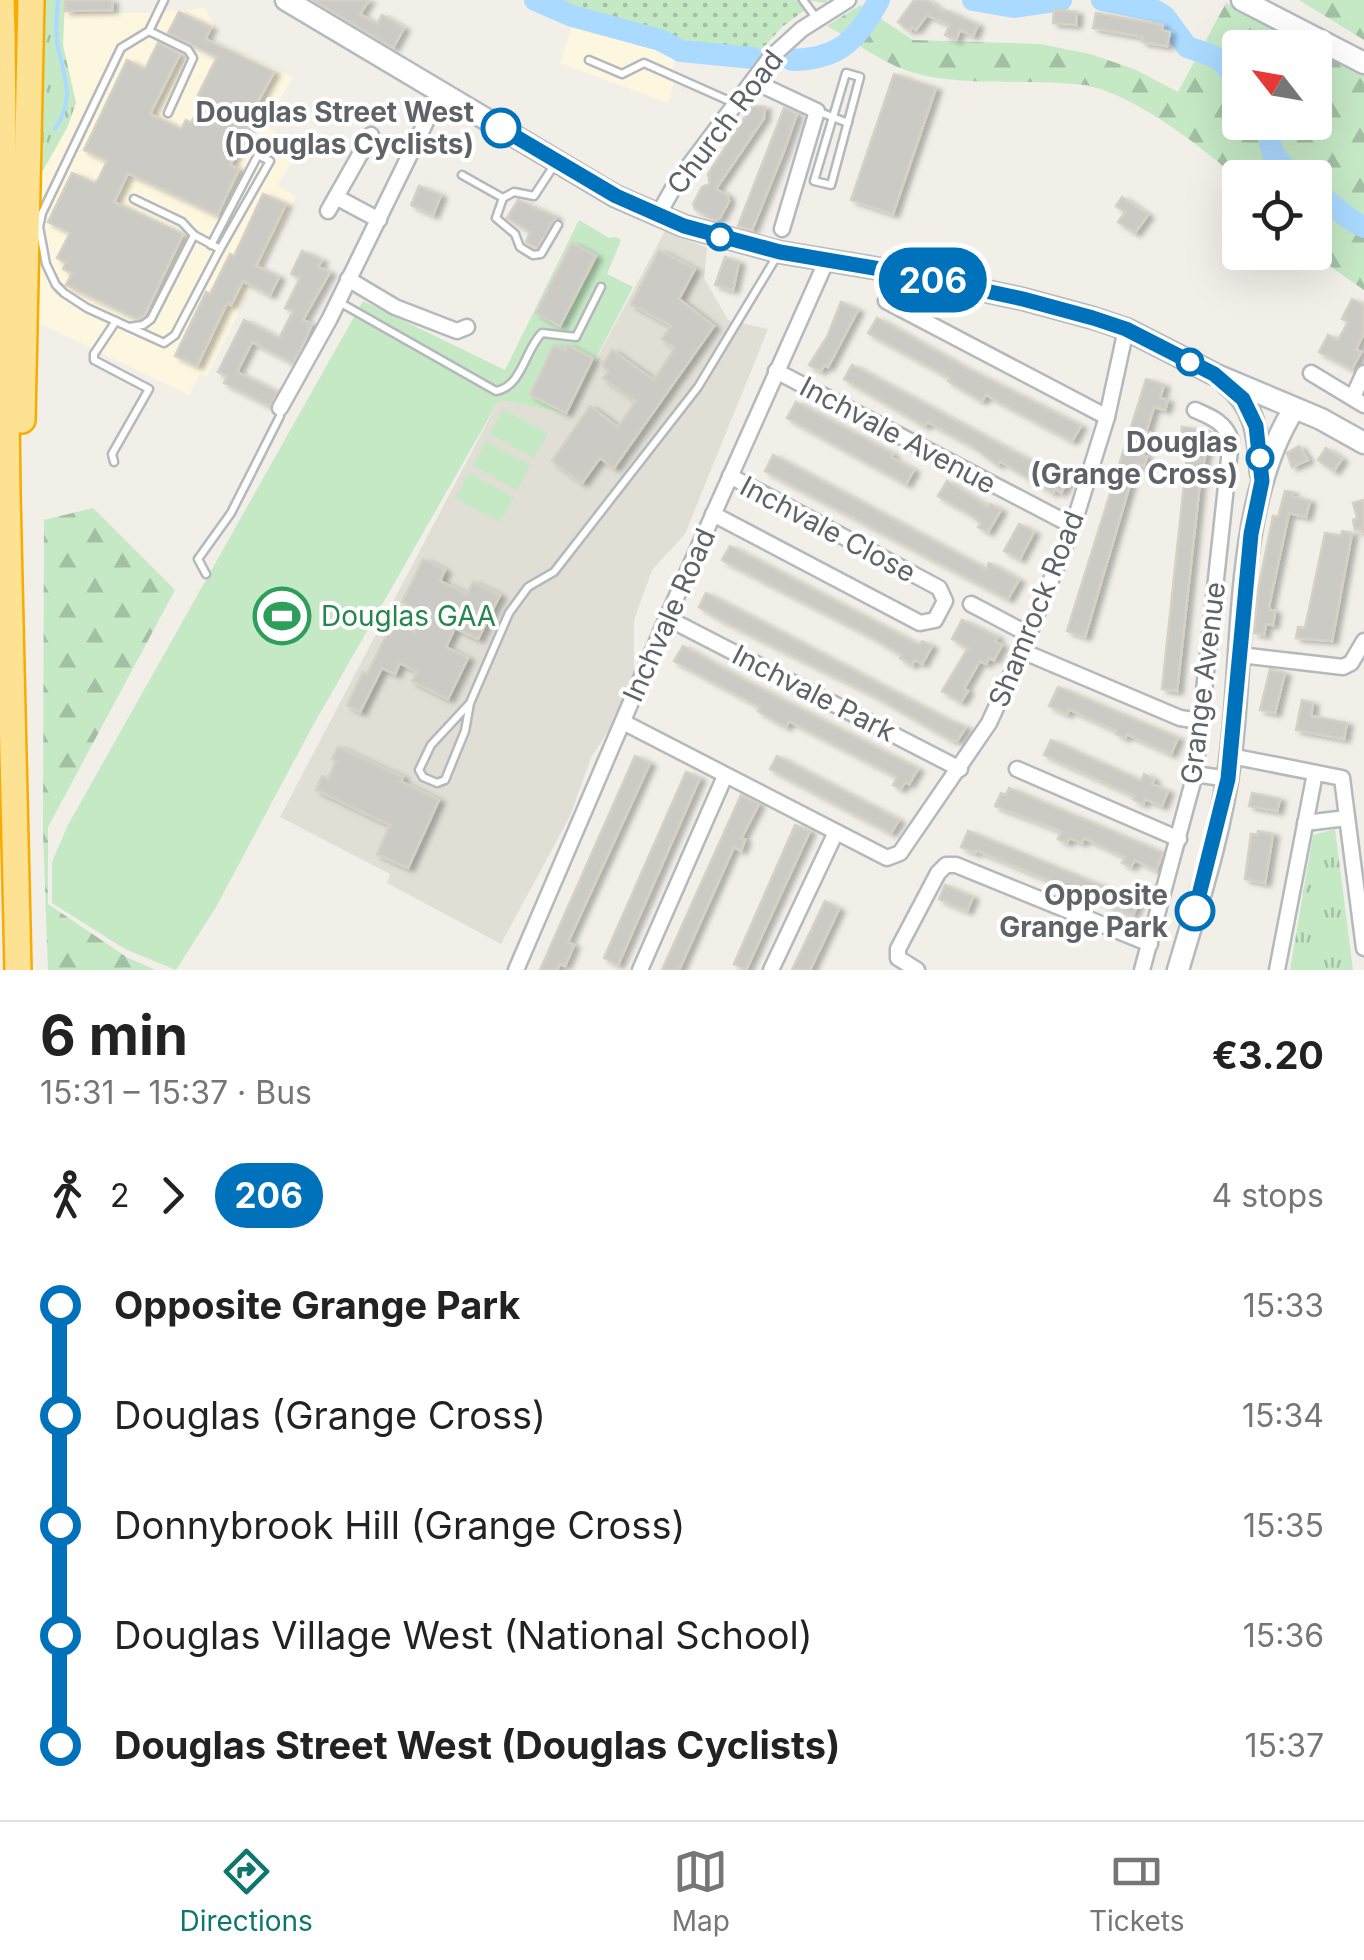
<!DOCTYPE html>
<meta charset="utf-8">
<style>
:root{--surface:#fff;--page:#f2f2f2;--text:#222;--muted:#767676;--line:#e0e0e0;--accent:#0f766e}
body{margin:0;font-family:Inter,sans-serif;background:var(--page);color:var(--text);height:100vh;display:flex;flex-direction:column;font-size:38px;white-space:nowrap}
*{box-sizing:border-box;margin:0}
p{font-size:32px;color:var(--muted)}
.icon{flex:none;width:55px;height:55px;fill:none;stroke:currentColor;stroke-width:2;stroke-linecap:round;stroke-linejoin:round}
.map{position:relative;height:970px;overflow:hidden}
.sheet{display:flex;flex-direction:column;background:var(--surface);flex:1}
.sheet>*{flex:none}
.badge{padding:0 20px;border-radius:32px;font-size:35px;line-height:65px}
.needle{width:65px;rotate:301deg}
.controls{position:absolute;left:1222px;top:30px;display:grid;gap:20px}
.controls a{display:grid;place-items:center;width:110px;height:110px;border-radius:10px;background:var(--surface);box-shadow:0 10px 40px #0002;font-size:50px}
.map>.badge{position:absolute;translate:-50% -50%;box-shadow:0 0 0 5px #fff}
.legs{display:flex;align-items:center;gap:15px;height:110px;padding:0 40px;font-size:32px}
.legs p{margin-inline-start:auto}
.summary{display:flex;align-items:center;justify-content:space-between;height:170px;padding:0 40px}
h1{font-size:55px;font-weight:700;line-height:75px}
ul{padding:0 40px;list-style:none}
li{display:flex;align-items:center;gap:35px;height:110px;font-size:38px}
li i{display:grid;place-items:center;width:15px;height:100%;margin:0 12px;background:currentColor}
li i::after{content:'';width:25px;height:25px;margin:-12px;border:8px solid;border-radius:50%;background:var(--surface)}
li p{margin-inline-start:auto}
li:first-child i{background:linear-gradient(#0000 50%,currentColor 0)}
li:last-child i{background:linear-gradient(currentColor 50%,#0000 0)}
.dock{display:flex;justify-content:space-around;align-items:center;height:140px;border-top:2px solid var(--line);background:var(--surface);font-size:28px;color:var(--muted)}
.dock a{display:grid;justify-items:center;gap:5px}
.dock .active{color:var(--accent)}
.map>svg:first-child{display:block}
</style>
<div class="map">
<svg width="1364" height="970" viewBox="0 0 1364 970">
<defs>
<pattern id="grass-tufts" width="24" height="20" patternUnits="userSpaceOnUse" patternTransform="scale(2.5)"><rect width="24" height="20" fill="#c5e8c5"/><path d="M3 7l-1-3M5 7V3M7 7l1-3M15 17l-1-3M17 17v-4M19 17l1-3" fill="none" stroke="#a3c0a4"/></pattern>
<pattern id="forest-firs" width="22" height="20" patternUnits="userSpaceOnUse" patternTransform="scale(2.5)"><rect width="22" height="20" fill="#c5e8c5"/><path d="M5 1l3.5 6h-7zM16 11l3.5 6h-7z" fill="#a3c0a4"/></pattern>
<pattern id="park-dots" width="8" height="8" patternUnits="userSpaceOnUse" patternTransform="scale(2.5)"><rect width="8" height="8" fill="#c5e8c5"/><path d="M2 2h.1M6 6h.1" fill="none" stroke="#a3c0a4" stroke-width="1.8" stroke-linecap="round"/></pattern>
<filter id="shadow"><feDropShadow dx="5.5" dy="3" stdDeviation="2.5" flood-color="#0004"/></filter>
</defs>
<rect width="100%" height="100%" fill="#f1efe8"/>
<!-- commercial -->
<g fill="#fef7e0">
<path d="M205 8 214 26 209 39 293 77 265 125 301 149 277 185 296 197 207 376 200 374 189 395 35 321 37 181 67 128 76 103 63 45 64 13H152Z"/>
<path d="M583 20 636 35V39L676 53 672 73 674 81 668 103 560 63 574 21Z"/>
</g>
<!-- education -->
<path fill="#e1ded6" d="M665 231 707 248 704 278 728 320 768 329 685 534 652 570 634 620V689L591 758 570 816 501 944 387 883 390 874 280 817 499 400 567 414Z"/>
<!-- grass -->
<g fill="url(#grass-tufts)">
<path d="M42 0H65L63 45 76 103 67 128 37 181Z"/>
<path d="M1335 829 1353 970H1290L1313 835Z"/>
</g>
<!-- forest -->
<g fill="url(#forest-firs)">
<path d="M1299 0H1364V40Z"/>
<path d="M1226 3 1312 47 1240 48V122H1315V49L1364 73V290L1311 253 1315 252V178H1240V181C1206 149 1131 92 1084 85 1030 78 958 88 908 71 878 61 855 41 827 26L860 5 913 40 1040 44 1090 54 1134 69 1178 92Z"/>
<path d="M93 508 175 590 48 827V904L128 958 156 970H48L43 833 44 520Z"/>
</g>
<!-- park -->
<path fill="url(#park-dots)" d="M557 0H828L825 3 807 0 805 10 782 27 756 56C686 62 623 20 557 0Z"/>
<!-- pitch -->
<g fill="#c5e8c5">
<path d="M579 220 609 238 616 237 621 240 607 274 633 287 567 414 499 400 311 729 216 907 176 970 125 949 52 903V862L68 825 363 301 505 370Z"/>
<path d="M503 409 548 433 534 458 489 434Z"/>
<path d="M486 441 531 465 517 490 473 466Z"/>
<path d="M469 473 514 497 500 522 455 498Z"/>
</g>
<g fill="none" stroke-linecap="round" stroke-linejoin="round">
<!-- stream -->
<path stroke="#aadaff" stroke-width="4" d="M55 129C77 96 63 77 57 42 55 28 57 14 58 0"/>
<!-- river -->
<g stroke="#aadaff" stroke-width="22">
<path d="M535 0 572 16 660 40 681 51 753 58"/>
<path d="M973 0 1014 7 1061 0"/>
<path d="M1102 0 1156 11 1165 17 1187 47 1211 55 1224 63 1240 87"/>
<path d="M792 60C840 59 857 40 879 0"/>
<path d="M1265 122 1273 154 1294 178"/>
<path d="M1315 192C1332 203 1346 219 1364 227"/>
</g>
</g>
<!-- building -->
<g fill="#cccac5" stroke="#d6d1c6" stroke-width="2.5" filter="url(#shadow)">
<path d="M65 0H112V10L65 11Z"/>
<path d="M313 0H369L360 14 377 24 382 15 404 28 393 48Z"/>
<path d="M914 0H927L944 13 945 10 978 25 973 36 960 30 956 40 945 35 950 25 927 15 916 30 912 27 910 31 898 22Z"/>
<path d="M1054 10 1077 12 1076 25 1053 23Z"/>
<path d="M179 12 211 27 205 39 274 72 248 120 251 121 230 165 239 169 217 215 128 173 114 202 183 234 144 316 137 319 66 285 72 273 63 269 66 263 57 258 70 233 48 222 72 173 94 183 98 180 107 161 84 150 127 60 145 69 158 43 180 54 150 114 181 129 186 120 191 123 204 98 198 95 217 57 168 33Z"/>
<path d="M1096 13 1163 25 1162 30 1170 32 1167 46 1142 42 1143 37 1093 28Z"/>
<path d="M894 74 936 88 893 214 851 200Z"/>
<path d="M749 106 765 107 764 118 716 189 727 195 729 201 720 218 714 220 695 209 693 204 702 187 710 184 708 174 747 114Z"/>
<path d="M784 108 797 114 784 151 752 230 738 226Z"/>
<path d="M419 186 441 195 433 215 411 205Z"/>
<path d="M263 194 286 204 256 266 279 277 270 295 243 281 231 305 227 303 197 366 175 356 206 292 210 294 230 254 234 256Z"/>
<path d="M1122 197 1148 215 1135 233 1118 222 1125 212 1116 206Z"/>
<path d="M518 200 556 217 537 248 526 242 530 232 507 218Z"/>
<path d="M572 243 596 256 560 326 536 313Z"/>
<path d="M659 250 695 269 679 299 714 326 614 468 600 458 582 483 552 461 590 406 618 427 636 401 603 378 609 371 602 366 612 350 654 380 675 348 662 339 671 326 631 304Z"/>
<path d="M302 251 322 260 318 267 330 272 303 320 312 324 301 349 293 363 252 342 237 372 277 392 270 406 224 383 227 376 218 372 244 320 279 338 293 311 285 308 300 278 291 274Z"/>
<path d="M725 257 739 262 733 290 715 285Z"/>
<path d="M1352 299 1364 305V333L1356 349 1361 352 1352 369 1319 352 1328 335 1338 340 1348 322 1342 319Z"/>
<path d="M841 302 858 310 828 367 824 365 821 371 809 365 827 337Z"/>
<path d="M877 318 966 368 1081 426 1072 441 986 395 982 401 948 381 950 378 868 333Z"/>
<path d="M554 345 565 350 567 345 593 358 566 413 530 395Z"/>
<path d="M852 365 1068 481 1061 493 1055 489 1053 493 1000 461 998 465 972 446 927 422 925 426 844 379Z"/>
<path d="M1146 379 1164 385 1160 398 1168 400 1165 410 1154 407 1146 432 1150 433 1143 456 1147 457 1144 466 1136 464 1085 637 1067 631Z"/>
<path d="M796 402 893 454 891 457 914 470 906 484 787 418Z"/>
<path d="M1182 427 1210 431 1200 482 1177 691 1162 689 1189 438 1181 437Z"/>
<path d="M1299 446 1308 460 1292 467 1287 453Z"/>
<path d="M1326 448 1342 459 1334 471 1318 460Z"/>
<path d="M773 455 986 569 989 563 1019 580 1008 599 765 471Z"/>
<path d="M947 481 988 507 990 504 1001 510 988 532 978 527 981 523 971 515 938 496Z"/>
<path d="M1285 491 1293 492 1292 496 1310 501 1306 517 1289 513 1269 606 1270 610 1275 611 1273 625 1266 624 1264 635 1254 633 1258 590 1273 516 1278 517Z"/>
<path d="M1364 500V532H1361L1360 528 1355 530 1353 520 1357 518 1353 503Z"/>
<path d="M1019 524 1034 532 1020 559 1004 551Z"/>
<path d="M1342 531 1352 533 1332 641 1296 638 1298 627 1305 628 1325 533 1341 536Z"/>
<path d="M730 546 919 645 922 641 932 646 922 664 915 660 912 665 900 658 902 655 866 634 722 560Z"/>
<path d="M423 559 445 570 440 581 467 594 473 582 500 595 478 639 455 628 446 647 468 658 448 699 412 681 417 672 400 663 395 674 382 668 360 712 347 705 363 672 367 674 393 621 414 632 423 612 402 602Z"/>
<path d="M706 593 950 721 966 727 957 741 950 739 875 696 721 620 699 607Z"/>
<path d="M962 620 998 637 995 641 1002 645 994 660 989 658 986 664 980 661 964 689 968 691 961 702 942 691 968 648 952 639Z"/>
<path d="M683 646 742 679 918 769 909 784 905 782 901 789 893 785 897 777 880 768 789 721 786 727 758 711 760 707 674 661Z"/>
<path d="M1270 669 1285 673 1275 713 1260 710Z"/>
<path d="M1058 687 1178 738 1171 754 1127 734 1125 738 1116 734 1117 731 1069 709 1067 714 1049 706Z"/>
<path d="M1302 700 1313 703 1311 716 1347 723 1344 739 1296 730Z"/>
<path d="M1051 740 1141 781 1144 774 1154 779 1152 784 1168 791 1162 806 1145 799 1143 804 1133 799 1135 796 1044 755Z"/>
<path d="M338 747 403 777 401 781 439 800 408 868 377 854 390 825 316 790 322 776 328 779 336 761 332 759Z"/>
<path d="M635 756 650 763 568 942 574 945 565 966 560 964 557 970H540Z"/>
<path d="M777 756 899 820 891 833 770 769Z"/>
<path d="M686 772 700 778 618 965 604 958Z"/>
<path d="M1009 788 1163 853 1156 870 1135 860 1131 867 1122 863 1125 857 1084 838 1082 843 1069 838 1067 843 1058 839 1061 831 995 806 1001 793 1006 795Z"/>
<path d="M1252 793 1280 799 1277 811 1249 806Z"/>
<path d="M741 795 759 804 741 839 745 840 741 851 734 847 679 970H662Z"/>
<path d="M795 825 810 831 746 970 734 964Z"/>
<path d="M968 831 1139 901 1133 915 976 850 975 853 961 847Z"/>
<path d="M1258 831 1273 834 1265 883 1245 879 1251 834 1258 835Z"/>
<path d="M945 885 973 897 967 911 939 899Z"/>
<path d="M825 901 839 909 810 970H792Z"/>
</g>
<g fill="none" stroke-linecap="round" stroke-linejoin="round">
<!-- lane casing -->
<g stroke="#b5b8bc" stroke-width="11">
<g id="lane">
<path d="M164 0 149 31 121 48 42 213 39 227 46 264 56 285 64 293 87 308 164 343 175 335 220 249"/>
<path d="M803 0 817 19"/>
<path d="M149 31 188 50 193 58 168 113"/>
<path d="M589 60 622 74 644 63 734 103"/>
<path d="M846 73 860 77 831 185 814 181Z"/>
<path d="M817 111 848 123"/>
<path d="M462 175 503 198 514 192 534 196 555 164"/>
<path d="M503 198 496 218 515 234 520 247 533 255 541 254 558 225"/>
<path d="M134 199 182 222 194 235"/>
<path d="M339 302 496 391C522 387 525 349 542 333L576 337 601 287"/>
<path d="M129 327 143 325 151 319 194 235 220 249 270 161 258 155 211 245"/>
<path d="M114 462 112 454 149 389 94 360V354L116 321"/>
<path d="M206 574 198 559 231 513 280 416V409"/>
<path d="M470 703 431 745 419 770 423 777 437 783 445 780 465 731 470 703 509 613 528 587 554 572 698 387 777 256"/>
</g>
</g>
<!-- street casing -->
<g stroke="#b5b8bc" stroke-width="19">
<g id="street">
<path d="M753 81 817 111 782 229"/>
<path d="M336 197 379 220"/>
<path d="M328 211 371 135"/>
<path d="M658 215 676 183 770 58 802 29 848 0"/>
<path d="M348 279 395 307 457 331 467 327"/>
<path d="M886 301 1107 417"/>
<path d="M776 371 1073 526"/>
<path d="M1311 373 1364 405"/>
<path d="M1353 397 1364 373"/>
<path d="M280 408 329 320 441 91"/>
<path d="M713 514 920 623 935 620 945 601 939 588 730 476"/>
<path d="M971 604 1028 634"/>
<path d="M667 618 960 769"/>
<path d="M1022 651 1180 718 1200 721"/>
<path d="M1240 655 1343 667 1351 663 1364 641"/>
<path d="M623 722 887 858 900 853 989 723 1022 651 1073 526 1107 417 1126 329"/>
<path d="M1231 756 1342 778 1364 948"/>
<path d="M1017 769 1179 839"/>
<path d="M1195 774 1228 779"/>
<path d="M1305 823 1347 818"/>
<path d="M516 970 667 618 826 262"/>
<path d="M640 970 725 776"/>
<path d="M771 970 836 832"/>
<path d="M917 970 898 958V949L938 873 946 865H956L1150 944"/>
<path d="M1142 970 1195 774 1231 440C1225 422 1211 417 1195 410"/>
<path d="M1277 970 1315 773"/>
</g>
</g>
<!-- secondary casing -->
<g stroke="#b6babf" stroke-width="25">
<g id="secondary">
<path d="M286 0 615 196 684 226 779 252 892 271 1023 299 1093 318 1126 329 1214 374 1321 419 1364 443"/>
<path d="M1242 0 1364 63"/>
<path d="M1226 383C1257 407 1258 438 1261 474"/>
<path d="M1178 970C1198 902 1221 832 1230 761 1245 650 1233 505 1294 409"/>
</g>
</g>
<!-- highway casing -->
<g stroke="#f9ab00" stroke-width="30">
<g id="highway">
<path d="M2 34 7 494 18 970"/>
<path d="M22 420 31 0"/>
</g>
</g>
<!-- lane -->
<use href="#lane" stroke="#fff" stroke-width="6"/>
<!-- street -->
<use href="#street" stroke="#fff" stroke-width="14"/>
<!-- secondary -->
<use href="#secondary" stroke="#fff" stroke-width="20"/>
<!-- highway -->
<use href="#highway" stroke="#fde293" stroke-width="25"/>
<!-- highway-bridge casing -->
<g stroke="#f9ab00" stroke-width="30" stroke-linecap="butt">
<path id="highway-bridge" d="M1 0 2 34"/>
</g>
<!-- highway-bridge -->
<use href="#highway-bridge" stroke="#fde293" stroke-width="25"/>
</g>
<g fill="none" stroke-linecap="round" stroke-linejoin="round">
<!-- line-1 casing -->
<g stroke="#fff" stroke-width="22">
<path id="line-1" d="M501 128 616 196 684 226 780 252 892 271 1023 299 1093 318 1126 329 1214 374 1243 399 1256 426 1262 481 1251 534 1228 779 1195 911"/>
</g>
<!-- line-1 -->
<use href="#line-1" stroke="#0072bc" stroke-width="15"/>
</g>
<!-- icons -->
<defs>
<g id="stadium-ring" transform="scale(2.875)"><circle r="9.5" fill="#fff" stroke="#2e9e5b" stroke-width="1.5"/><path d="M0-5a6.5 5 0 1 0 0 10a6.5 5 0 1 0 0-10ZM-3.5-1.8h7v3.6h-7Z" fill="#2e9e5b"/></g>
</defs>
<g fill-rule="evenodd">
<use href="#stadium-ring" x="282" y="616"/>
</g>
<!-- markers -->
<g fill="#fff" stroke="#0072bc" stroke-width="5">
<circle cx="501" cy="128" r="18"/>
<circle cx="720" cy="237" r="12"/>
<circle cx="1190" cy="362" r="12"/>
<circle cx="1260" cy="458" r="12"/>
<circle cx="1195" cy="911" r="18"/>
</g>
<g text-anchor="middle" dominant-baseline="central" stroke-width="8" stroke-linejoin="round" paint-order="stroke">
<!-- stop labels -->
<g font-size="28" font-weight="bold" fill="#5f6368" stroke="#fff" text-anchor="end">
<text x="474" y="112">Douglas Street West<tspan x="474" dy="32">(Douglas Cyclists)</tspan></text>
<text x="1238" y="442">Douglas<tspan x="1238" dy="32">(Grange Cross)</tspan></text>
<text x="1168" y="895">Opposite<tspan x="1168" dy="32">Grange Park</tspan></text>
</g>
<!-- street labels -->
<g font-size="28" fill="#5f6368" stroke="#fff">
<text transform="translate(725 122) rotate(-53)">Church Road</text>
<text transform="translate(898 435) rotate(28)">Inchvale Avenue</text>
<text transform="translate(828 529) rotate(28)">Inchvale Close</text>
<text transform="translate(1036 609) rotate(-68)">Shamrock Road</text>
<text transform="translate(669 615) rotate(-66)">Inchvale Road</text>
<text transform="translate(1203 683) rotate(-83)">Grange Avenue</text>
<text transform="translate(814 693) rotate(27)">Inchvale Park</text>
</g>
<!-- leisure labels -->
<g font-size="28" fill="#27864d" stroke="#fff" text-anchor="start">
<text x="321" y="616">Douglas GAA</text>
</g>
</g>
</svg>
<div class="controls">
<a><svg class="needle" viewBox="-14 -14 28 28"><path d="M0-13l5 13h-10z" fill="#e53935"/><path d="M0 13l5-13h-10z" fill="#767676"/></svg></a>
<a><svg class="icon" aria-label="locate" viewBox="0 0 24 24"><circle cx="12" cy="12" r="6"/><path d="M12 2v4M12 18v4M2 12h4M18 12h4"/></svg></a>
</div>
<b class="badge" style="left:933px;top:280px;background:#0072bc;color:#fff">206</b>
</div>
<section class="sheet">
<div class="summary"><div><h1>6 min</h1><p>15:31 – 15:37 · Bus</p></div><b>€3.20</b></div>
<div class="legs"><svg class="icon" aria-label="walk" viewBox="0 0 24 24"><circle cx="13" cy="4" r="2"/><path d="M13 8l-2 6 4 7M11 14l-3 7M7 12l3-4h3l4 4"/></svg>2<svg class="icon" aria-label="forward" viewBox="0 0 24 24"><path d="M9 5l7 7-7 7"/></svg><b class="badge" style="background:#0072bc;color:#fff">206</b><p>4 stops</p></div>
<ul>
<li><i style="color:#0072bc"></i><b>Opposite Grange Park</b><p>15:33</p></li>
<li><i style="color:#0072bc"></i><span>Douglas (Grange Cross)</span><p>15:34</p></li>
<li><i style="color:#0072bc"></i><span>Donnybrook Hill (Grange Cross)</span><p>15:35</p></li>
<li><i style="color:#0072bc"></i><span>Douglas Village West (National School)</span><p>15:36</p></li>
<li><i style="color:#0072bc"></i><b>Douglas Street West (Douglas Cyclists)</b><p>15:37</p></li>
</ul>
</section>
<nav class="dock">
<a class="active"><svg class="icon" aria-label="directions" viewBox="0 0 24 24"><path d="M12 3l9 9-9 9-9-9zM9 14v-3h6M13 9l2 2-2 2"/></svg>Directions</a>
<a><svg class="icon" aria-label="map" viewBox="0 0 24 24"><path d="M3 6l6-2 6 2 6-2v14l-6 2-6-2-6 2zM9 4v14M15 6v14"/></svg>Map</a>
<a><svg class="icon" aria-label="tickets" viewBox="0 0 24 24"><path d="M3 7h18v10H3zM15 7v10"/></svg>Tickets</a>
</nav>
